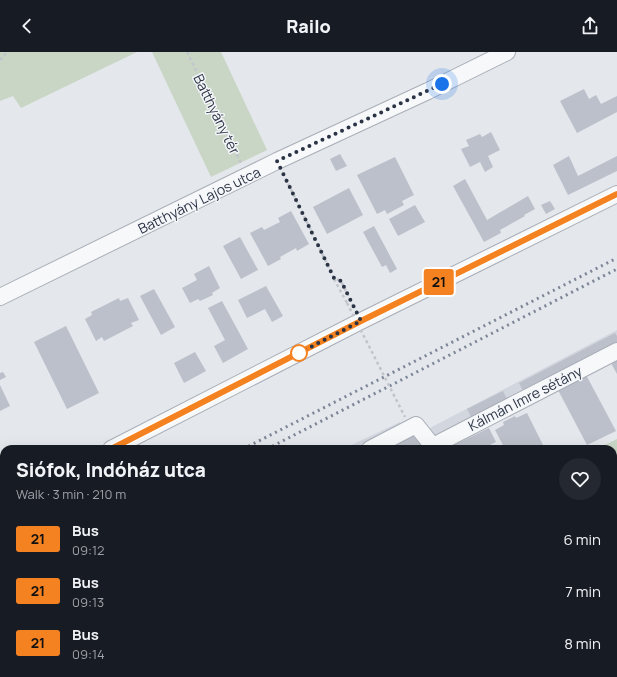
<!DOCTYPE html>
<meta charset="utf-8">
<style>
:root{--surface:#171b24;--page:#242831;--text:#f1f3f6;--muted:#9ea1a6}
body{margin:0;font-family:Manrope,sans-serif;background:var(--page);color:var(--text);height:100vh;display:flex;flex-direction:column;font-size:15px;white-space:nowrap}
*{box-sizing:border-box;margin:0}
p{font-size:13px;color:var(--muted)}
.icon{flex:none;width:22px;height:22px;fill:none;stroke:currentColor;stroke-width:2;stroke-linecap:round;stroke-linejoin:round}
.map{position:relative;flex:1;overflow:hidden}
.sheet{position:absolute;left:0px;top:393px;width:617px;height:232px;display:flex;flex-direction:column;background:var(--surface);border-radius:12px 12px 0 0;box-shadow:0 4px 16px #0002}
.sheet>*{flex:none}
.badge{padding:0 8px;border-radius:3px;font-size:14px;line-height:26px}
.you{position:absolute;width:20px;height:20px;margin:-10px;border:3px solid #fff;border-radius:50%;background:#1a73e8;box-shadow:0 0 0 6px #1a73e833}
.map>.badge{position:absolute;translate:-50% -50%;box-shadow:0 0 0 2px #fff}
.round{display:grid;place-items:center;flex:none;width:42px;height:42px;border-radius:21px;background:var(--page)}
.head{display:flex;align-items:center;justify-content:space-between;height:68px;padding:0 16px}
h1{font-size:19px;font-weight:800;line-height:30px}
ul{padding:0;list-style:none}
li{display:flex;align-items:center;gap:12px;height:52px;padding:0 16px}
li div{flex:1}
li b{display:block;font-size:15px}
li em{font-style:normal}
li .badge{min-width:44px;font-weight:700;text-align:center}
header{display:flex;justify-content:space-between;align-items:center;height:52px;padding:0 16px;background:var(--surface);font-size:18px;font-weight:800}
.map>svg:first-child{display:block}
</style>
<header><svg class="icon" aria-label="back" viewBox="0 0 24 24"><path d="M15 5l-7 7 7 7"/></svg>Railo<svg class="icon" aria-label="share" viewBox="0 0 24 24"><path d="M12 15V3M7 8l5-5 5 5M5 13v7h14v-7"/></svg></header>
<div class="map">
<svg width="617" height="625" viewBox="0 0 617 625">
<rect width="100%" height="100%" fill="#e4e7ec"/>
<!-- built -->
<g fill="#d2d6de">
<path d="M617 278V303L440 397 430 376Z"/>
<path d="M400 370 406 382 377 397H343Z"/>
</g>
<!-- green -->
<g fill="#c9d6c5">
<path d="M0 0H137L21 56 13 44 0 49Z"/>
<path d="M152 0H221L267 98 211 125Z"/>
<path d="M617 387V463L613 465V397H597Z"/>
</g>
<!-- building -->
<g fill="#bbc0ca">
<path d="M584 37 589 47 596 43 601 52 617 44V60L577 81 560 49Z"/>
<path d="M491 80 500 98 488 104 493 115 485 120 480 110 470 115 461 97 469 94 466 88 480 82 482 85Z"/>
<path d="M340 102 347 114 336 119 330 107Z"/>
<path d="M569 104 578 124 617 104V119L568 143 553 113Z"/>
<path d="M395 105 414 143 402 149 404 153 387 162 385 158 377 162 357 123Z"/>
<path d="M465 127 487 168 528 144 535 157 524 163 525 164 500 178 501 181 484 190 453 134Z"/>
<path d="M349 136 363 163 327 182 313 155Z"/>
<path d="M550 149 555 157 546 162 541 153Z"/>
<path d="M415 153 425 170 398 184 389 167Z"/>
<path d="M291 159 309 192 297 199 296 196 280 205 281 207 268 214 250 181 262 175 264 178 280 170 278 166Z"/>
<path d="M374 174 397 217 390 221 386 213 382 215 363 180Z"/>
<path d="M240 185 258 218 241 227 223 194Z"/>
<path d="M209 214 220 236 212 241 213 243 200 249 198 247 190 251 182 236 197 228 194 222Z"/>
<path d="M266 234 283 264 272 270 265 257 247 266 238 248Z"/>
<path d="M154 237 175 275 161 283 140 244Z"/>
<path d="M119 246 120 249 128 246 139 268 131 271 133 274 104 289 102 285 96 289 85 267 92 263 91 260Z"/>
<path d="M222 249 248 297 223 311 214 294 225 288 208 256Z"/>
<path d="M66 274 99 341 67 357 34 290Z"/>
<path d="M615 281 617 284V293L524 341 519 331Z"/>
<path d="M195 300 206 319 184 331 174 311Z"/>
<path d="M617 308V322L611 311Z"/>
<path d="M3 320 6 325 0 328V321Z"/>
<path d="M585 321 616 379 587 393 557 336Z"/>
<path d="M0 333 10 354 0 359Z"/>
<path d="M503 339 508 349 472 367 467 357Z"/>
<path d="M527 361 543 393 535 397H505L495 378 504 373 503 370 515 364 516 366Z"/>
<path d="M489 376 496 390 481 397H446Z"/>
<path d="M414 378 424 397H380Z"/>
<path d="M613 520 617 528V557L613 559Z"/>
<path d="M4 599V621H30L32 625H0V600Z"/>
<path d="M617 608V625H591L589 621H613V609Z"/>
<path d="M39 621H64L66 625H41Z"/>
<path d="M86 621H118L120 625H88Z"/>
<path d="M155 621H198L200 625H157Z"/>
<path d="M318 621H371L365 625H320Z"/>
</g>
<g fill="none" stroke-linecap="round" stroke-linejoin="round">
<!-- minor casing -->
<g stroke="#a9aeb7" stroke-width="18">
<g id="minor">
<path d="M0 245 277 109 428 39 507 0"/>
<path d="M433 394 617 299"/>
<path d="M111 397 361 269 617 142"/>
<path d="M370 397 416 373 435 397"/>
<path d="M0 454 4 452"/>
<path d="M0 585 4 583"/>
<path d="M613 586 617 584"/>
<path d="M137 621 139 625"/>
<path d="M309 621 311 625"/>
<path d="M537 625 542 621"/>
</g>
</g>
<!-- path -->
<g stroke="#c2c5cb" stroke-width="2.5" stroke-dasharray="3 3" stroke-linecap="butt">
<path d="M187 0 241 111"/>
<path d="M0 8 7 0"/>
<path d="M283 121 334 226 341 229 354 256"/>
<path d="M334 227 347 251"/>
<path d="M613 413 617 411"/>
</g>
<!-- minor -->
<use href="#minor" stroke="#f7f8fa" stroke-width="16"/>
<!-- rail -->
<g stroke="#7d8696" stroke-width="3" stroke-dasharray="2 4" stroke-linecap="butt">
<path d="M243 397 617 206"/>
<path d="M267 397 617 217"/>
<path d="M0 521 4 519"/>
</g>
<!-- path-bridge -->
<path stroke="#c2c5cb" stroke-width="2.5" stroke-dasharray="3 3" stroke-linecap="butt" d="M347 251 405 365"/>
</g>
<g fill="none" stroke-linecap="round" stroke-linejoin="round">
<!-- line casing -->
<g stroke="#fff" stroke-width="9">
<path id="line" d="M111 397 361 269 617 142"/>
</g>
<!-- line -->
<use href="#line" stroke="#f58220" stroke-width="6"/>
<!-- walk -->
<path stroke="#2b3445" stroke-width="4" stroke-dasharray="0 7.2" d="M299 301 361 269 341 229 334 226 277 109 442 32"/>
</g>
<!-- markers -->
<circle fill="#fff" stroke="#f58220" stroke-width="2" cx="299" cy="301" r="8"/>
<g text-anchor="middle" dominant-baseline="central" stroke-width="3" stroke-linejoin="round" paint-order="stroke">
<!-- street labels -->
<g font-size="14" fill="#2b3445" stroke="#f4f6f9">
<text transform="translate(217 62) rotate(64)">Batthyány tér</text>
<text transform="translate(199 148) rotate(-26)">Batthyány Lajos utca</text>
<text transform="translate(525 346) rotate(-27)">Kálmán Imre sétány</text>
</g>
</g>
</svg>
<div class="you" style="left:442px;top:32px"></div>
<b class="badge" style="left:439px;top:230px;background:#f58220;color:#111">21</b>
<section class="sheet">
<div class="head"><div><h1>Siófok, Indóház utca</h1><p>Walk · 3 min · 210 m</p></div><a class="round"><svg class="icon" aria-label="heart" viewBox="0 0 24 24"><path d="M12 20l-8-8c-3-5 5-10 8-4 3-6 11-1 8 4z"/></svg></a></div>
<ul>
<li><span class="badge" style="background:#f58220;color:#111">21</span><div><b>Bus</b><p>09:12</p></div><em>6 min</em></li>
<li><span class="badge" style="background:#f58220;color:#111">21</span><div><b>Bus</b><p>09:13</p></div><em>7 min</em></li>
<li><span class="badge" style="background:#f58220;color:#111">21</span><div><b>Bus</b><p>09:14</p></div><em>8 min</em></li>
</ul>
</section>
</div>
